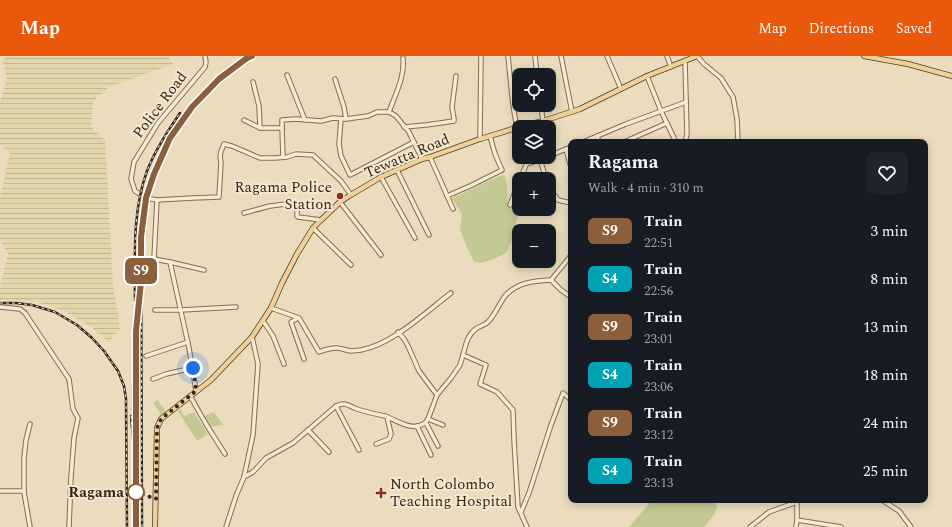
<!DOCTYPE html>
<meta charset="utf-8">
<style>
:root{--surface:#171b24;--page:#20242c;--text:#f1f3f6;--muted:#9ea1a6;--accent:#ea580c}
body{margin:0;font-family:Spectral,serif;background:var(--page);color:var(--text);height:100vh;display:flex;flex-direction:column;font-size:15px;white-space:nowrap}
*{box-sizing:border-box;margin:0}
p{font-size:13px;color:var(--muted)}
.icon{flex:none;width:22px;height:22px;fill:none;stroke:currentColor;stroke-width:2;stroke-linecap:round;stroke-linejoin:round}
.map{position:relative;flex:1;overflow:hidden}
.panel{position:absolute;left:568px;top:83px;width:360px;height:364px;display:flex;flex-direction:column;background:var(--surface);border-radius:8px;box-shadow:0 2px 10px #0003}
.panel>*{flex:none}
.badge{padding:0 8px;border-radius:6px;font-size:14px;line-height:26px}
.controls{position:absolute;left:512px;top:12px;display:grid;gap:8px}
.controls a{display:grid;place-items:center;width:44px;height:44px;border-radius:8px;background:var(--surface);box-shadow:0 2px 10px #0003;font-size:20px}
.you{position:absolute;width:20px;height:20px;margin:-10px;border:3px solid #fff;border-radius:50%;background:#1a73e8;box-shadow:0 0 0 6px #1a73e833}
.map>.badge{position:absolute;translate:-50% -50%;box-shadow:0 0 0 2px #fff}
.round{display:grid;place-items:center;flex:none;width:42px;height:42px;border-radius:8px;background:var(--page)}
.overview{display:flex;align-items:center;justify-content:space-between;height:68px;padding:0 20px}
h1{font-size:19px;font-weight:700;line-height:30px}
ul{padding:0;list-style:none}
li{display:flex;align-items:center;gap:12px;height:48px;padding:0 20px}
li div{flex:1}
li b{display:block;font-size:15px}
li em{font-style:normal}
li .badge{min-width:44px;font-weight:700;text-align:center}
header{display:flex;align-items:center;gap:24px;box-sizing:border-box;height:56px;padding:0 20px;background:var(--accent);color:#fff}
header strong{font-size:19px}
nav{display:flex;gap:22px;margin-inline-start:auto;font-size:14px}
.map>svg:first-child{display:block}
</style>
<header>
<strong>Map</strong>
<nav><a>Map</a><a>Directions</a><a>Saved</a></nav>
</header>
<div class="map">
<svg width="952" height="471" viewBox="0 0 952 471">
<defs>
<pattern id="farmland-rules" width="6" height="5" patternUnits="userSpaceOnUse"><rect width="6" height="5" fill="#e1d6ac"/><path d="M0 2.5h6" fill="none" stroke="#c2b893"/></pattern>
</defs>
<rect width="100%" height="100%" fill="#ebdcbe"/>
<!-- farmland -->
<path fill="url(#farmland-rules)" d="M8 0H168L173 8 109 31 93 45 91 71 105 84 113 229 120 273 109 286 94 273 66 256 48 249 30 245 0 244V230L8 198 0 184V141L10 97 0 88V47L7 23 3 4Z"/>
<!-- green -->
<g fill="#c4c993">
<path d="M502 119 505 121 507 129 508 152 519 151V153H520L511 186 506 197 494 203 482 207 474 206 465 187 460 172 462 158 452 142C469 135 485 126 502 119Z"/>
<path d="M195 342 204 360 214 356 223 369 208 371 193 343Z"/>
<path d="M157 344 165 354H164L166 356 161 359 159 358 160 356 153 347Z"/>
<path d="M181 353 184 360 194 356 208 378 197 385 178 355Z"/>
<path d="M652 444H711C712 445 716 447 716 448 720 454 708 466 704 471H629Z"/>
</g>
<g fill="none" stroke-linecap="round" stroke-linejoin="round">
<!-- minor casing -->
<g stroke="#836d58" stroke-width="5.5">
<g id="minor">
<path d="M205 0 206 6 205 11 158 67 134 106 131 123 135 135 146 142 157 144 193 142 219 141 221 106C219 99 221 95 224 88L232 90 260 102H275L287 101 296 98 313 99 341 125 351 139"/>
<path d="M508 0C511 27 512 55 519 80"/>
<path d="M535 0 537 19"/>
<path d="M561 0 572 56"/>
<path d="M607 0 621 33"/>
<path d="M667 0 671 11"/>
<path d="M697 0 704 8 721 22 733 41 737 63 738 86"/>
<path d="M287 19 305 64"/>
<path d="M647 20 661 55 675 84 671 86"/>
<path d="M335 23 344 51 346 63"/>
<path d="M253 26 259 50 260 72H282"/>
<path d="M541 49 543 65"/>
<path d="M389 56C395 39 405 21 403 2"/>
<path d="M341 63 339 88 341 100 350 119 414 86"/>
<path d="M244 64 260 72"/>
<path d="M404 71 426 69 454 65V63L452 51 456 20"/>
<path d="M597 80 599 86"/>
<path d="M480 83 481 0"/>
<path d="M583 86 626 68 686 46"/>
<path d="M624 86 667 67"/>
<path d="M685 86 687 78 685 5"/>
<path d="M566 93 570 108 571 110"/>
<path d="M549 100 571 91"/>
<path d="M283 101 282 72V64L296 63 321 65 333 62 346 63 368 60 377 56H389L396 60 409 76 422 103"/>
<path d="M430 101 453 153"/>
<path d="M525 101 527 107H531L546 101"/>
<path d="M540 103 546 123"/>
<path d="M397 114 429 179"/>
<path d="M381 121 415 182"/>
<path d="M520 123 527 107"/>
<path d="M549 131 558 144 571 147"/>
<path d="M447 140 470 130 502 114 495 98 490 80"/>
<path d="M157 144 154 203 170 206 189 292 196 335"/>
<path d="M340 146 381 199"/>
<path d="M510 149 519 126"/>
<path d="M244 157 270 150 294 147 297 150V160L298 161 321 164"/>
<path d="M313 172 351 209"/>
<path d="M170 206 204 214"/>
<path d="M551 224 569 202 571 199"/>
<path d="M0 251 20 253 25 257 69 323 73 353 78 362 74 382 71 421 69 471"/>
<path d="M271 252 299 262 319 296C324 294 331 292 337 292 342 292 347 295 352 295 354 295 358 294 361 294 393 288 426 256 451 237"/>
<path d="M155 254H181L236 251"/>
<path d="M298 262 291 266 304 303"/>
<path d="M263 265 273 280 284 308"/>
<path d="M398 276 404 283 408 290 419 315 437 339"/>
<path d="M463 299C466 288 467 279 477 272 480 270 485 269 488 266 495 259 499 248 505 240 518 226 533 225 551 224L561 234 571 241"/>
<path d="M146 300 188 286"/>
<path d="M153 323 166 318 193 312"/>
<path d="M190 340 206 368 225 398"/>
<path d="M336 350 359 394"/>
<path d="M428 363 443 369"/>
<path d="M426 367 438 390"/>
<path d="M417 370 431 399"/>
<path d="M308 374 329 396"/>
<path d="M376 388 389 383 391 378 387 361"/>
<path d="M244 421 253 416 266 402 293 387 336 350C346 345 348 350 357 353 366 356 375 358 385 360 394 363 408 373 418 370 422 369 426 367 428 363L437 339 451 322 460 309 463 299 486 309 480 328 497 336 513 354 514 384 518 451 527 471"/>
<path d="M0 435H22L24 436 30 471"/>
<path d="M24 436V402L26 384 30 368"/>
<path d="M882 444 899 455 911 471"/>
<path d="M521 456 529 437 551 369 563 337 571 344"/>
<path d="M797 464 841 471"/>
<path d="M226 471 236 440 244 421 253 379 258 308 252 281"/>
<path d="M750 471 769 456 797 446"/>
<path d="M796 471 797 464V445"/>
</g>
</g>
<!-- major casing -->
<g stroke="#503c2c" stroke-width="6">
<g id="major">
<path d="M864 0 908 8 952 20"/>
<path d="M155 471 157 372 161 363 211 324 252 281 271 252 282 227 297 198 313 172 321 164 340 146 349 140 381 121 422 103 430 101 480 83 516 72 543 65 580 53 647 20 697 0"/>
</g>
</g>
<!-- minor -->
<use href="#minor" stroke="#f7ead0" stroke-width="3.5"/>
<!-- major -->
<use href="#major" stroke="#efd096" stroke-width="4.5"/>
<!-- rail casing -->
<g stroke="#33261c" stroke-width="2.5">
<g id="rail">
<path d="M135 244C135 201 132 156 147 115 155 94 168 75 180 57"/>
<path d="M0 247H16L32 249 55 256 77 269 92 282 104 295 118 315 124 330 126 343 127 471"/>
<path d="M133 329V365"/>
<path d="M136 334V274"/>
<path d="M131 360 133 384"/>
<path d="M136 471V394"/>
<path d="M142 471 141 181 146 142 154 118 170 82 192 51 219 23 247 2 252 0"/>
</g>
</g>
<!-- rail -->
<use href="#rail" stroke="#f3e7cd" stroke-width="1" stroke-dasharray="3" stroke-linecap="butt"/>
</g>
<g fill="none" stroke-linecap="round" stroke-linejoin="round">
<!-- line casing -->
<g stroke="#fff" stroke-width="9">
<path id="line" d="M136 471V275L141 226V181L146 142 154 118 170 82 192 51 219 23 247 2 252 0"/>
</g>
<!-- line -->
<use href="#line" stroke="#8b5e3c" stroke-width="6"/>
<!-- walk -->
<path stroke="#33261c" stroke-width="4" stroke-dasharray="0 7.2" d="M136 436 156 443 157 372 161 363 196 335 193 312"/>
</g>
<!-- markers -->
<g fill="#8f2a2f" stroke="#f3e7cd" stroke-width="1.5">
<circle cx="340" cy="140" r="4"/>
<path d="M379 431h4v4h4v4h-4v4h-4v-4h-4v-4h4z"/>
</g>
<circle fill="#fff" stroke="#8b5e3c" stroke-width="2" cx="136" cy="436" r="8"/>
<g text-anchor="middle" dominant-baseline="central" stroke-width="4" stroke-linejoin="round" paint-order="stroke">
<!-- street labels -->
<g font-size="15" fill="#33261c" stroke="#f3e7cd">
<text transform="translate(160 49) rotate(-53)">Police Road</text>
<text transform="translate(407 100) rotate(-23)">Tewatta Road</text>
</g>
<!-- poi labels -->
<g font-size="15" fill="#33261c" stroke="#f3e7cd" text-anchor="end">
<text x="332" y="131">Ragama Police<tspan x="332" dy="17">Station</tspan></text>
<text x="390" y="428" text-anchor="start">North Colombo<tspan x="390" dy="17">Teaching Hospital</tspan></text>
</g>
<!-- stop labels -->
<g font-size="15" font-weight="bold" fill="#33261c" stroke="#f3e7cd" text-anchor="end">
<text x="124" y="436">Ragama</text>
</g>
</g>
</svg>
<div class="controls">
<a><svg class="icon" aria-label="locate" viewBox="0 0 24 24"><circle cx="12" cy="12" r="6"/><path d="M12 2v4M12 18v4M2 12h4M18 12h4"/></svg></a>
<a><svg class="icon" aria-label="layers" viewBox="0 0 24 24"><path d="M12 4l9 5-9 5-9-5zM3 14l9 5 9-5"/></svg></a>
<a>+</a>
<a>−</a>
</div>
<div class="you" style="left:193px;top:312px"></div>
<b class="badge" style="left:141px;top:215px;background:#8b5e3c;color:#fff">S9</b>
<section class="panel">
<div class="overview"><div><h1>Ragama</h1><p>Walk · 4 min · 310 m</p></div><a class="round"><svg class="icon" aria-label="heart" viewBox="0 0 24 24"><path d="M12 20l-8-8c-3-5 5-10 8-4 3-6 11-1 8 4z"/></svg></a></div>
<ul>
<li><span class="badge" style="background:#8b5e3c;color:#fff">S9</span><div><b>Train</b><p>22:51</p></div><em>3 min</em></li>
<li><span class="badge" style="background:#00a3b4;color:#fff">S4</span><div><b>Train</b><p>22:56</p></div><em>8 min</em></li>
<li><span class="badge" style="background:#8b5e3c;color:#fff">S9</span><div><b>Train</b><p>23:01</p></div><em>13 min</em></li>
<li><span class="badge" style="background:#00a3b4;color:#fff">S4</span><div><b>Train</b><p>23:06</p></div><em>18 min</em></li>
<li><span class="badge" style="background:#8b5e3c;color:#fff">S9</span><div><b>Train</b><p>23:12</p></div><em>24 min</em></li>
<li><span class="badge" style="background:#00a3b4;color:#fff">S4</span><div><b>Train</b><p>23:13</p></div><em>25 min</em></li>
</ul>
</section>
</div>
